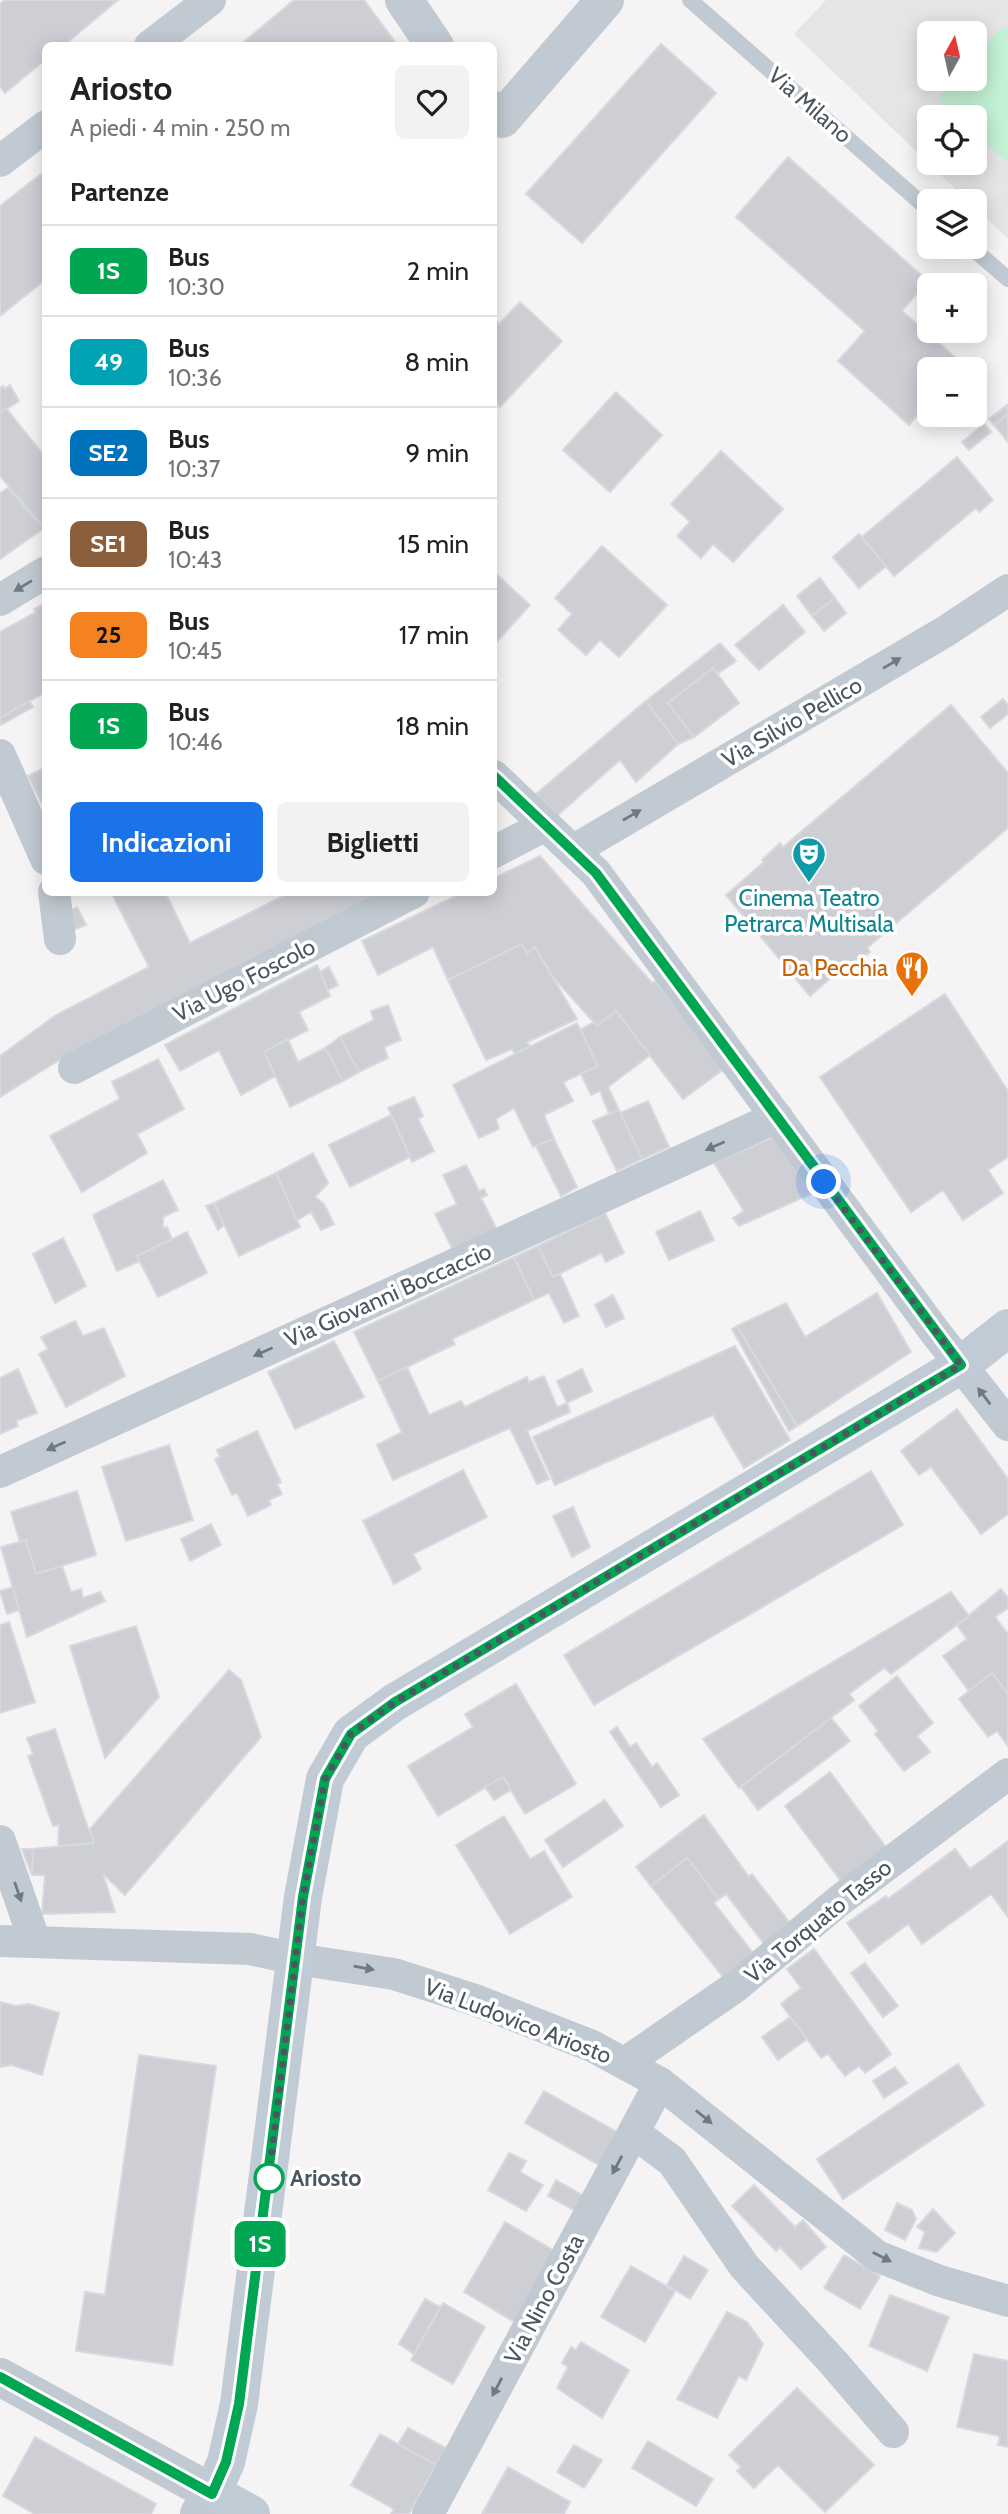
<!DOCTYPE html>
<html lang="it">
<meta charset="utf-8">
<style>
:root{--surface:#fff;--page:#f2f2f2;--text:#202124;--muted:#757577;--line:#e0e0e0;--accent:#1a73e8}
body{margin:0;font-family:Cabin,sans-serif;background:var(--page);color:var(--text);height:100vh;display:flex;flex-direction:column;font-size:26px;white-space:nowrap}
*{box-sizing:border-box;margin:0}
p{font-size:23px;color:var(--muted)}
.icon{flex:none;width:38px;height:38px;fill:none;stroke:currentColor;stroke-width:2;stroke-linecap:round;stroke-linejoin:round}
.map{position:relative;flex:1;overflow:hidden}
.side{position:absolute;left:42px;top:42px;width:455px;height:854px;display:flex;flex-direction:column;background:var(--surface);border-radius:10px;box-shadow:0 4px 18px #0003}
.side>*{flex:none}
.badge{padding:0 14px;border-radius:10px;font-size:24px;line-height:46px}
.needle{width:46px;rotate:8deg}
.controls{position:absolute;left:917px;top:21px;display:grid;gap:14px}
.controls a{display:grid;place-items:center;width:70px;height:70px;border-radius:10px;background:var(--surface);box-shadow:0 4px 18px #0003;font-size:35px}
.you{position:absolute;width:35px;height:35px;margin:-18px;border:5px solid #fff;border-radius:50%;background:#1a73e8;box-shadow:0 0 0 10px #1a73e833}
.map>.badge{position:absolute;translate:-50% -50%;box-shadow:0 0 0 4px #fff}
h2{padding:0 28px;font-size:26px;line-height:63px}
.round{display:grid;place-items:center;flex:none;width:74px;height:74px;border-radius:10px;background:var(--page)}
.summary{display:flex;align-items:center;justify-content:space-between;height:119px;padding:0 28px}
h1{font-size:33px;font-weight:700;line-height:52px}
.action{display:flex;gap:14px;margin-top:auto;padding:14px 28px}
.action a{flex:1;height:80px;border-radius:10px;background:var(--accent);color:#fff;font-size:28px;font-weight:700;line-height:80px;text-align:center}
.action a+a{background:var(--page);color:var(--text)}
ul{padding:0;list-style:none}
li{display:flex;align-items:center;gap:21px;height:91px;padding:0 28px;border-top:2px solid var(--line)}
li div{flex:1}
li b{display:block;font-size:26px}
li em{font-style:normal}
li .badge{min-width:77px;font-weight:700;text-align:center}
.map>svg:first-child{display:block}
</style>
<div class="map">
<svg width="1008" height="2514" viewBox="0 0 1008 2514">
<rect width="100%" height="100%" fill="#f5f3f3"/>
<!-- education -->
<path fill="#e6e4e5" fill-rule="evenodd" d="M826 0H1008V239L975 207V201H968L794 34ZM929 33H975V79H929ZM929 117H975V163H929Z"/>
<!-- green -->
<path fill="#c3f1d5" d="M1003 26 1008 30V163L975 133V117H958L937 99 955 79H975V57Z"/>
<!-- building -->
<g fill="#cdcfd5" stroke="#d7d9de" stroke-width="2">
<path d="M5 0H118L63 46H46V59L5 93 0 86V4Z"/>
<path d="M294 0H364L398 46H239Z"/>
<path d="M661 44 716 93 582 243 526 194Z"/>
<path d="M788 157 928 281 902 311 963 364 958 369H929V402L909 425 838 361 865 331 736 217Z"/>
<path d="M46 170V279L0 316V206Z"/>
<path d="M520 302 562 341 500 407 494 401V319L499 324Z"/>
<path d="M10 385 19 401 0 413V388L3 386 5 389Z"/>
<path d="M616 392 662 435 610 492 563 450Z"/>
<path d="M1007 405 1008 414 994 425 989 419Z"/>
<path d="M6 408 46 458 44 528 0 476V413Z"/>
<path d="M1008 414V442L994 425Z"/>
<path d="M984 424 991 432 969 450 962 442Z"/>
<path d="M721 451 783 509 733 562 713 544 701 558 677 536 690 522 671 504Z"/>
<path d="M957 457 993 500 979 512 976 508 894 576 862 537Z"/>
<path d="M8 488 44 528 0 559V493Z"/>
<path d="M859 534 886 566 859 588 833 557Z"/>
<path d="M602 546 667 605 619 657 600 640 586 655 558 630 572 614 555 598Z"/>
<path d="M494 572 530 605 494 645Z"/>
<path d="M820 578 835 598 812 616 797 596Z"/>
<path d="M835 598 846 613 824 631 812 616Z"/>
<path d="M46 603V692L0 718V632L36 612 34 609Z"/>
<path d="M783 605 805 632 759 670 735 645Z"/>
<path d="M720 643 736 661 717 674 713 668 668 703 694 737 678 744 646 701Z"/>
<path d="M713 668 739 703 694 737 668 703Z"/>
<path d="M1003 699 1008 705V714L990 728 981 717Z"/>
<path d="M29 701 33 707 1 725 0 718Z"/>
<path d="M646 701 678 744 636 782 620 760 558 815 536 794Z"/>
<path d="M951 705 1008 773V828L867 948 870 952 852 966 848 963 810 996 726 895 764 862 762 860 780 843 783 847Z"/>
<path d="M46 767V802L42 804 28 776Z"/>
<path d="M540 856 652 983 655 981 725 1068 683 1099 616 1011 597 1026 553 977 535 947 527 954 522 944 448 980 433 947 378 975 362 941 464 892H494V878Z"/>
<path d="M111 892H165L190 943 291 892H395L72 1052 0 1097V1056L56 1015 149 967Z"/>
<path d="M77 907 86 925 73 930 71 910Z"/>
<path d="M522 944 527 954 535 947 577 1019 527 1042 530 1046 515 1054 512 1049 486 1060 448 980Z"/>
<path d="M317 965 330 996 299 1012 308 1030 264 1052 275 1076 241 1095 219 1050 180 1071 165 1045Z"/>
<path d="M329 967 338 985 328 990 320 972Z"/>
<path d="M945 994 1008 1091V1157L988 1170 1003 1193 963 1220 943 1190 911 1212 820 1077Z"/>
<path d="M388 1005 401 1040 384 1047 388 1058 359 1072 340 1037 374 1020 371 1011Z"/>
<path d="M616 1011 650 1055 608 1087 619 1110 609 1114 600 1091 591 1095 581 1074 598 1066 580 1030 594 1022 597 1026Z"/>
<path d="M577 1023 598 1066 563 1082 573 1101 544 1115 554 1139 533 1147 514 1108 496 1119 499 1129 479 1138 453 1085Z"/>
<path d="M340 1037 359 1072 343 1081 325 1048Z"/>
<path d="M288 1039 298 1062 325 1048 343 1081 290 1107 264 1052Z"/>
<path d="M158 1059 184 1109 137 1134 147 1153 82 1192 50 1136 120 1099 112 1082Z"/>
<path d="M414 1097 423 1116 418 1119 434 1151 412 1162 388 1108Z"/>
<path d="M648 1101 669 1147 642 1159 620 1113Z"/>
<path d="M619 1110 642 1159 617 1171 593 1121Z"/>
<path d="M391 1115 410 1157 350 1187 329 1145Z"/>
<path d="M775 1137 813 1193 739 1226 733 1218 744 1211 714 1163Z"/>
<path d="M554 1139 577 1187 561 1196 536 1146Z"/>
<path d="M313 1153 328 1183 315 1197 324 1204 334 1224 321 1230 311 1212 297 1220 276 1173Z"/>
<path d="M466 1165 479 1191 484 1189 487 1195 481 1198 497 1230 453 1250 435 1214 457 1204 443 1175Z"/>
<path d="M276 1173 300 1227 239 1256 214 1203Z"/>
<path d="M163 1180 178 1210 163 1217V1228L167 1227 172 1239 137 1256 140 1261 117 1271 93 1215Z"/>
<path d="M214 1203 224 1225 218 1230 206 1206Z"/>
<path d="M700 1211 714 1240 669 1260 656 1232Z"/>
<path d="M605 1213 624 1253 606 1262 601 1253 553 1277 538 1246Z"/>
<path d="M187 1232 207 1273 158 1297 137 1256Z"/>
<path d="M63 1238 86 1286 55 1303 33 1254Z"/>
<path d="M538 1246 553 1277 560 1274 579 1316 564 1323 549 1293 534 1300 514 1257Z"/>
<path d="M514 1257 534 1300 452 1339 455 1344 378 1381 354 1332Z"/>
<path d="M877 1293 911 1352 797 1426 737 1326 786 1303 805 1337Z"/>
<path d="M613 1295 624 1318 606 1327 595 1305Z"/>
<path d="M75 1321 83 1336 104 1328 125 1376 66 1407 39 1354 48 1349 41 1337Z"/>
<path d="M737 1326 797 1426 789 1431 732 1329Z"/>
<path d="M334 1341 364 1397 295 1429 268 1372Z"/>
<path d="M735 1346 790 1440 744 1468 713 1415 555 1485 533 1437Z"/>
<path d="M407 1367 429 1415 461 1401 465 1407 527 1377 529 1382 544 1376 557 1407 567 1403 570 1412 527 1431 549 1479 537 1484 510 1428 393 1480 377 1445 402 1432 378 1381Z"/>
<path d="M18 1369 37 1413 16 1421 18 1426 0 1434V1378Z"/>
<path d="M582 1369 592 1391 567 1403 557 1381Z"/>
<path d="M957 1409 1008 1479V1514L981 1534 931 1467 919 1475 901 1451Z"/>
<path d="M257 1431 281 1482 277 1484 282 1494 269 1500 271 1505 248 1516 237 1493 232 1495 215 1459 220 1457 217 1450Z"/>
<path d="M169 1445 193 1520 126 1541 102 1467Z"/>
<path d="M463 1470 487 1517 413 1554 421 1569 394 1584 363 1521Z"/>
<path d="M871 1471 903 1525 594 1705 564 1655Z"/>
<path d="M77 1491 96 1555 36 1574 26 1540 20 1542 11 1512Z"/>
<path d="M573 1507 590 1547 572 1557 553 1516Z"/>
<path d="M211 1524 221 1545 190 1561 181 1539Z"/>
<path d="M26 1540 36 1574 62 1566 71 1592 81 1589 83 1598 100 1592 105 1601 27 1637 1 1547Z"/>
<path d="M13 1587 19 1610 7 1614 0 1591Z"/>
<path d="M1001 1589 1008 1598V1608L995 1617 1008 1634V1694L992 1673 969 1691 943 1656 967 1639 957 1625Z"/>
<path d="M951 1592 969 1616 891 1674 884 1668 849 1694 854 1700 739 1788 703 1739Z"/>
<path d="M9 1622 35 1702 0 1713V1625Z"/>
<path d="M136 1626 159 1697 105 1758 70 1646Z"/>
<path d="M229 1670 241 1680 261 1737 125 1895 103 1874 115 1912 42 1914 45 1875H32L33 1849 94 1843 90 1829Z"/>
<path d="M992 1673 1008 1694V1746L997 1731 988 1737 959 1699Z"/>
<path d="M897 1676 933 1723 917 1736 930 1752 904 1771 875 1734 878 1731 859 1706Z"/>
<path d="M516 1684 576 1784 525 1814 503 1777 438 1816 408 1766 473 1727 465 1714Z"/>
<path d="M831 1718 850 1741 758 1810 741 1787Z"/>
<path d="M617 1727 630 1747 636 1743 652 1767 657 1763 679 1795 661 1807 610 1732Z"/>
<path d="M55 1729 84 1817 94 1843 58 1846 59 1825 53 1826 28 1756 33 1754 27 1738Z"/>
<path d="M830 1772 889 1851 844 1885 785 1806Z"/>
<path d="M503 1777 511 1790 494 1800 485 1787Z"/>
<path d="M605 1800 623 1826 563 1867 545 1840Z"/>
<path d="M704 1815 749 1877 752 1874 793 1927 768 1949 726 1894 719 1899 687 1858 651 1886 636 1867Z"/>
<path d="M504 1816 530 1859 544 1851 572 1897 510 1934 456 1845Z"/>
<path d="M1008 1841V1917L991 1894 922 1944 908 1924 869 1953 847 1923 886 1896 888 1899 955 1849 970 1869Z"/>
<path d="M22 1849H33L32 1875Z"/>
<path d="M687 1858 719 1899 714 1903 757 1958 727 1982 651 1886Z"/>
<path d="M814 1949 891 2054 865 2073 859 2066 845 2076 828 2054 821 2058 781 2004 801 1988 787 1969Z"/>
<path d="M865 1963 898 2006 883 2017 851 1973Z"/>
<path d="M0 2002 15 2006 29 2004 59 2013 42 2075 12 2065 0 2067Z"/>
<path d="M790 2017 807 2039 778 2060 762 2037Z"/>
<path d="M139 2055 216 2066 172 2365 76 2351 85 2292 105 2295Z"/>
<path d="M958 2064 984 2105 843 2199 817 2159Z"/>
<path d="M895 2067 907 2083 884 2098 873 2081Z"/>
<path d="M544 2091 622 2135 604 2168 525 2123Z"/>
<path d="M509 2153 526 2161 520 2172 543 2185 526 2211 488 2190Z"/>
<path d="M556 2180 587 2198 579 2213 548 2196Z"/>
<path d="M754 2185 795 2227 803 2220 826 2247 801 2269 780 2247 776 2251 732 2206Z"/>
<path d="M897 2203 912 2210 916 2219 905 2240 885 2230Z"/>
<path d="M933 2209 955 2233 937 2252 919 2248 925 2232 917 2227Z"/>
<path d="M505 2222 556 2252 518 2324 464 2292Z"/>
<path d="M844 2255 880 2276 860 2309 824 2288Z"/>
<path d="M684 2256 708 2270 690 2299 667 2285Z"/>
<path d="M631 2266 675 2291 645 2342 601 2317Z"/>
<path d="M890 2295 949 2317 927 2371 869 2346Z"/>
<path d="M425 2299 440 2307 414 2354 399 2344Z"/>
<path d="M443 2303 485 2327 453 2384 411 2360Z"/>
<path d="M727 2312 747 2322 763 2344 746 2380 739 2376 717 2418 677 2399Z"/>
<path d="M581 2342 629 2370 602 2418 557 2388 568 2367 562 2363 571 2347 576 2350Z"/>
<path d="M974 2354 1008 2361V2447L998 2445 1000 2436 957 2427Z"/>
<path d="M797 2388 874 2465 825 2512 778 2465 754 2488 737 2471 741 2467 729 2455Z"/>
<path d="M408 2428 446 2448 436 2465 398 2444Z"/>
<path d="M380 2434 436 2465 409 2514H391L394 2509 351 2485Z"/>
<path d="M35 2437 156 2504 151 2514H35L3 2496Z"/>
<path d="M648 2441 713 2479 696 2506 632 2468Z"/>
<path d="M574 2445 602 2460 584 2488 557 2472Z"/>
<path d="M508 2467 570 2502 564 2514H482Z"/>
</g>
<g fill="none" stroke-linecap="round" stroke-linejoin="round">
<!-- service -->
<g stroke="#c1cad2" stroke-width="16">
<path d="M690 0 929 210"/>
<path d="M971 247 1008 279"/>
</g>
<!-- minor -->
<g stroke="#c1cad2" stroke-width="32">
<path d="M150 46 210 0"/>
<path d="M0 161 46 126"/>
<path d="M0 600 46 572"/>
<path d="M0 755 46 859"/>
<path d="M494 776 596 873 935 1332 1008 1425"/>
<path d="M574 850 946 631 1008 590"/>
<path d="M494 852 546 825"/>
<path d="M54 892 60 939"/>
<path d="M74 1068 414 892"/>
<path d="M0 1472 777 1117"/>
<path d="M0 1841 35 1942"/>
<path d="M0 1941 250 1949 296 1959 394 1974 475 2000 592 2046 660 2083 877 2256 940 2281 1008 2301"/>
<path d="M625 2063 735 1987 840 1900 1008 1774"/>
<path d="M634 2133 672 2161 744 2266 832 2361 893 2432"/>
<path d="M428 2514 660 2083"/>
</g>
<!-- tertiary -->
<g stroke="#c1cad2" stroke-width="38">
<path d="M404 0 435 46"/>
<path d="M494 110 502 119 605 0"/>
<path d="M0 2377 212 2493 199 2514"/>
</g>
<!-- secondary -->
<path stroke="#c1cbd6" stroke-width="38" d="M251 2514 212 2493 226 2462 239 2404 303 1897 325 1779 351 1734 395 1702 961 1365 1008 1328"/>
</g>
<!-- one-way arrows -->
<defs><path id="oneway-solid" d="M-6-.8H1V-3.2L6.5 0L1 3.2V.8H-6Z" transform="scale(1.75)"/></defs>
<g fill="#6e7983">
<use href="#oneway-solid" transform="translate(23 586) rotate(149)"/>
<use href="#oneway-solid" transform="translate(892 663) rotate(-31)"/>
<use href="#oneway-solid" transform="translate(632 815) rotate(-30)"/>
<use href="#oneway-solid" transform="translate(715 1146) rotate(156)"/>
<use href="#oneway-solid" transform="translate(263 1352) rotate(156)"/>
<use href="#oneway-solid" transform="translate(984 1396) rotate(-127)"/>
<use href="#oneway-solid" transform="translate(56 1446) rotate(156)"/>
<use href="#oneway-solid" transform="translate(18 1892) rotate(71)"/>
<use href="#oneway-solid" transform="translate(364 1968) rotate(10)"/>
<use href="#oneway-solid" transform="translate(704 2117) rotate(39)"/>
<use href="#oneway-solid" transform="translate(617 2165) rotate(118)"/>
<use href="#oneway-solid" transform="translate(882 2257) rotate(27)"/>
<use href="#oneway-solid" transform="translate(497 2387) rotate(118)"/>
</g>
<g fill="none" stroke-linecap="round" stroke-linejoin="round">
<!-- line casing -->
<g stroke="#fff" stroke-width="16">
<path id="line" d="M0 2377 212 2494 226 2462 239 2404 303 1897 325 1779 351 1734 395 1702 961 1365 596 873 494 776"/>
</g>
<!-- line -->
<use href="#line" stroke="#00a651" stroke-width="10"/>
<!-- walk -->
<path stroke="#4a5661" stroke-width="7" stroke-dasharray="0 12.6" d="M269 2178 267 2190 303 1897 325 1779 351 1734 395 1702 961 1365 824 1182"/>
</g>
<!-- icons -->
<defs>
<g id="theatre-pin" transform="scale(1.75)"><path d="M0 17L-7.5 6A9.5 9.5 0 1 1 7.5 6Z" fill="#0f9aa8" stroke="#fff"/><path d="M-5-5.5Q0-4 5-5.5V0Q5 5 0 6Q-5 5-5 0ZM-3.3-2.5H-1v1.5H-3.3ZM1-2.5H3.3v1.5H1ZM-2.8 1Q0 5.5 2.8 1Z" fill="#fff"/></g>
<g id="restaurant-pin" transform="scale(1.75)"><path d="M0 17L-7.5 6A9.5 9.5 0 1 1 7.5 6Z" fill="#e8710a" stroke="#fff"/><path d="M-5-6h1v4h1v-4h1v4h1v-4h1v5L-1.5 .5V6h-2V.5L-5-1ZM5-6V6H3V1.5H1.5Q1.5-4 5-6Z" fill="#fff"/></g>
</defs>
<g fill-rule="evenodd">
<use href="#theatre-pin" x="809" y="854"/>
<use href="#restaurant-pin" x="912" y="968"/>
</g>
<!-- markers -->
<circle fill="#fff" stroke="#00a651" stroke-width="3.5" cx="269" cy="2178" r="14"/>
<g text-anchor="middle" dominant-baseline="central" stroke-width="7" stroke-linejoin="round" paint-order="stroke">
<!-- street labels -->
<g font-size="23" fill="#4a5661" stroke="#fff">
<text transform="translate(810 105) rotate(41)">Via Milano</text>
<text transform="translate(792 722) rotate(-30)">Via Silvio Pellico</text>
<text transform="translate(244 980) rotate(-27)">Via Ugo Foscolo</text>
<text transform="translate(388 1295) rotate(-24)">Via Giovanni Boccaccio</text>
<text transform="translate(818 1921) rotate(-39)">Via Torquato Tasso</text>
<text transform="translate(518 2021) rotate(21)">Via Ludovico Ariosto</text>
<text transform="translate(544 2299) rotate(-62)">Via Nino Costa</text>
</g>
<!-- culture labels -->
<g font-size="23" fill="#0d838f" stroke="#fff">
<text x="809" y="898">Cinema Teatro<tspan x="809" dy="26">Petrarca Multisala</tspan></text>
</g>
<!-- food labels -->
<g font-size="23" fill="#c56008" stroke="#fff" text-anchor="end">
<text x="888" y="968">Da Pecchia</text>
</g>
<!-- stop labels -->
<g font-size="23" font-weight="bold" fill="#4a5661" stroke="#fff" text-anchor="start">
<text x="290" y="2178">Ariosto</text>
</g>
</g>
</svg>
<div class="controls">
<a><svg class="needle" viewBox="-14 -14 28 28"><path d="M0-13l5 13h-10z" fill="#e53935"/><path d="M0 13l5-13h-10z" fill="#757577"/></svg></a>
<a><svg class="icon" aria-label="locate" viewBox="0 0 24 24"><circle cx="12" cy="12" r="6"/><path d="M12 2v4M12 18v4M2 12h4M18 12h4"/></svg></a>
<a><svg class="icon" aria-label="layers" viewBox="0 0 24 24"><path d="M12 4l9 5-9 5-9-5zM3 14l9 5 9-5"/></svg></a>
<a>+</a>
<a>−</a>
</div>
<div class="you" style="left:824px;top:1182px"></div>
<b class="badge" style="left:260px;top:2244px;background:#00a651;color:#fff">1S</b>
<section class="side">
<div class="summary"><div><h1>Ariosto</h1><p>A piedi · 4 min · 250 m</p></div><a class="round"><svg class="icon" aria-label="heart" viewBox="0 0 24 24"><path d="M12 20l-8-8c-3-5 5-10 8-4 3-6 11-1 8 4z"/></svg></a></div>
<h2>Partenze</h2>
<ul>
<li><span class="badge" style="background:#00a651;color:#fff">1S</span><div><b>Bus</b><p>10:30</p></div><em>2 min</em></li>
<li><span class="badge" style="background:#00a3b4;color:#fff">49</span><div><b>Bus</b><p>10:36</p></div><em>8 min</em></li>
<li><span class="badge" style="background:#0072bc;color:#fff">SE2</span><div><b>Bus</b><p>10:37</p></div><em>9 min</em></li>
<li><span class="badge" style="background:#8b5e3c;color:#fff">SE1</span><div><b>Bus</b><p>10:43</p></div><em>15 min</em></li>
<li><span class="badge" style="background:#f58220;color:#111">25</span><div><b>Bus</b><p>10:45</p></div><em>17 min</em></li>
<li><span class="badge" style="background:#00a651;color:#fff">1S</span><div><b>Bus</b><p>10:46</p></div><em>18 min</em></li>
</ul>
<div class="action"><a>Indicazioni</a><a>Biglietti</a></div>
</section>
</div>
